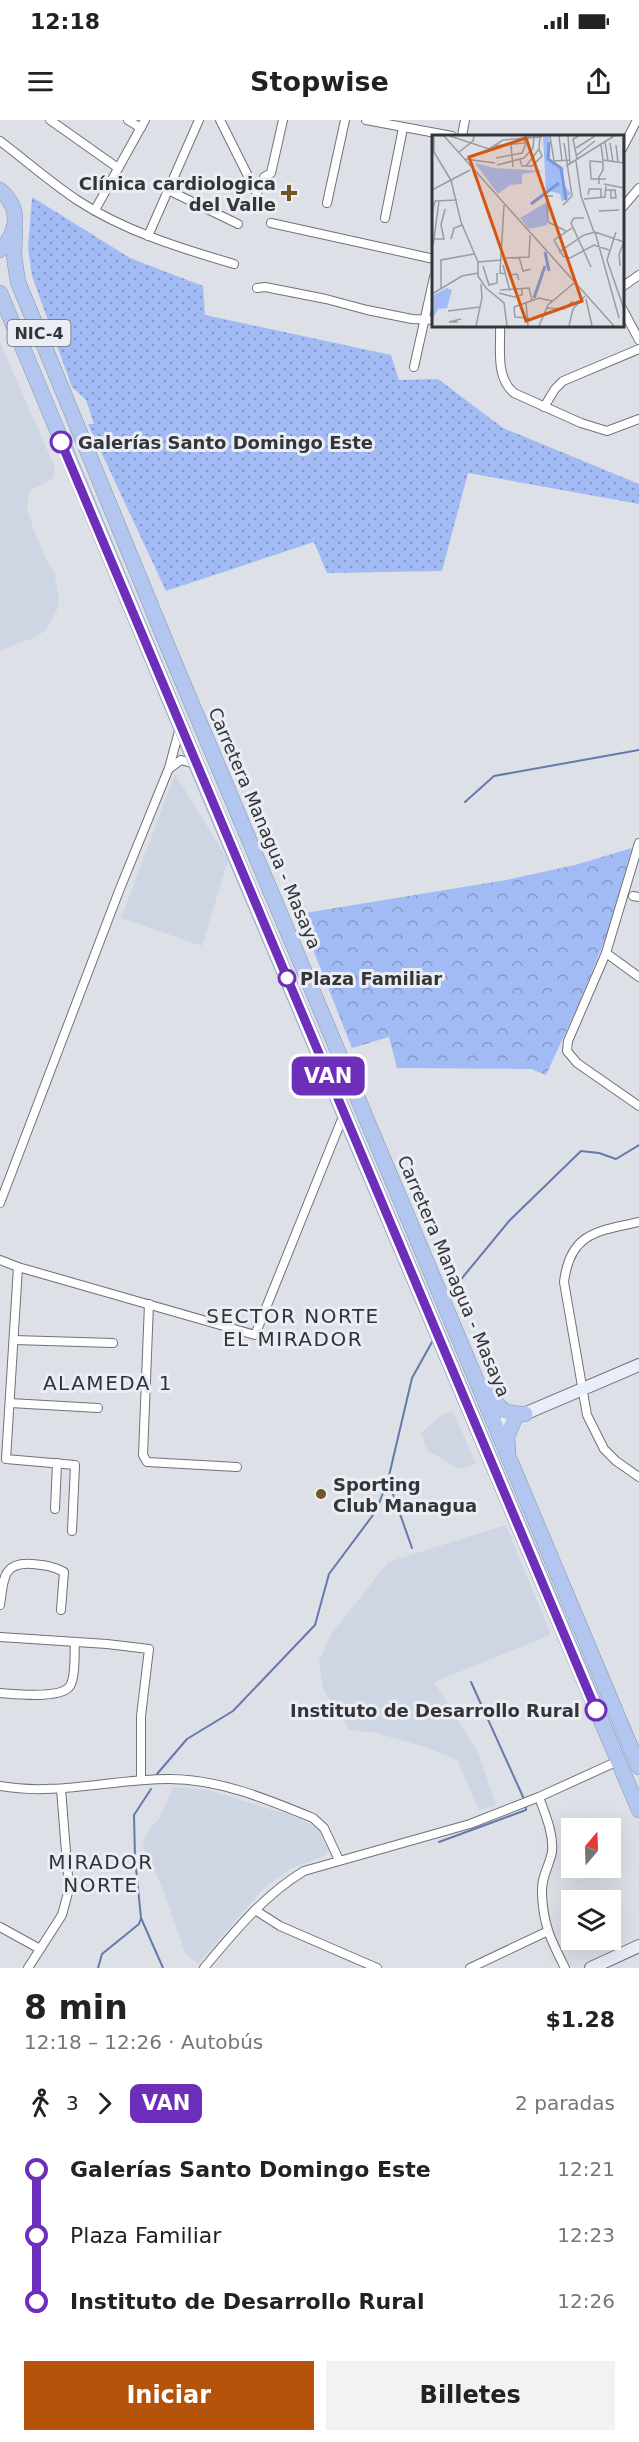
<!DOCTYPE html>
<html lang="es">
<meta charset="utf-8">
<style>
:root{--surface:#fff;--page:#f2f2f2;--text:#222;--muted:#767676;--accent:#b45309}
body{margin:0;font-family:"DejaVu Sans",sans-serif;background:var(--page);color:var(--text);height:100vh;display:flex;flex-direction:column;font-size:22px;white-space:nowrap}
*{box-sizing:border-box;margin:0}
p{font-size:20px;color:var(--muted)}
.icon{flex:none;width:33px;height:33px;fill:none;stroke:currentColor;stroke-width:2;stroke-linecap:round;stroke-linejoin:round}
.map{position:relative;height:1848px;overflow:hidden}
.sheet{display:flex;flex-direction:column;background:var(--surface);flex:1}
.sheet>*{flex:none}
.badge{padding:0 12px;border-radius:9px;font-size:21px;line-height:39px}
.needle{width:39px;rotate:19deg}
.buttons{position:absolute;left:561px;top:1698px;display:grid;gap:12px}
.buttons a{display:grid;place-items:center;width:60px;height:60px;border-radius:0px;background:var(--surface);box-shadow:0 6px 24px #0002;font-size:30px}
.map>.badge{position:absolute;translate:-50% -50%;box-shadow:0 0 0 3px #fff}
.legs{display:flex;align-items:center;gap:9px;height:66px;padding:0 24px;font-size:20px}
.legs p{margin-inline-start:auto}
.overview{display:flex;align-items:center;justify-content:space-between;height:102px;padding:0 24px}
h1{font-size:33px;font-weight:700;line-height:45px}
.button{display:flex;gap:12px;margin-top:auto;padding:12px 24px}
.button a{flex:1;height:69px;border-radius:0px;background:var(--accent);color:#fff;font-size:24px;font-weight:700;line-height:69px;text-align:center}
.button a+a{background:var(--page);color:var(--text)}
ul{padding:0 24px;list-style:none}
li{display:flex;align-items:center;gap:21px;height:66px;font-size:22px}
li i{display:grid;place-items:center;width:9px;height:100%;margin:0 8px;background:currentColor}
li i::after{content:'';width:15px;height:15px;margin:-8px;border:4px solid;border-radius:50%;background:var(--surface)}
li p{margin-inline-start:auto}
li:first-child i{background:linear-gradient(#0000 50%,currentColor 0)}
li:last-child i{background:linear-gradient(currentColor 50%,#0000 0)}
.status{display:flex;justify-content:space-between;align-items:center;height:42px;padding:0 30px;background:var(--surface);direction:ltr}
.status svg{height:16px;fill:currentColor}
header{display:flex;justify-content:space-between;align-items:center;height:78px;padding:0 24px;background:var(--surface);font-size:27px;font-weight:700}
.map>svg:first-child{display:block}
</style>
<div class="status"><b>12:18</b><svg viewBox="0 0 49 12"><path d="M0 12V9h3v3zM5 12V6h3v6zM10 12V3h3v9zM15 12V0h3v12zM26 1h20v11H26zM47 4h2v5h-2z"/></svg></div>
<header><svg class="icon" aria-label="menu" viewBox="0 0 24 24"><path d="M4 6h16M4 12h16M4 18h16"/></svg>Stopwise<svg class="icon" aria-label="share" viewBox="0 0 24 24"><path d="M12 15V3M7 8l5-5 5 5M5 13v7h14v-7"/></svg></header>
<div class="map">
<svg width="639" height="1848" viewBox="0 0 639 1848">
<defs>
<pattern id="green-dots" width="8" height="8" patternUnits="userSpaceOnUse" patternTransform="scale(1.5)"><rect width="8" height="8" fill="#a2bbf4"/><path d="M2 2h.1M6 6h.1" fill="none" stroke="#8599c7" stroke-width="1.8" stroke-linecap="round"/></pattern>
<pattern id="forest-crowns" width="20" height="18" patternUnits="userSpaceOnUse" patternTransform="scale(1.5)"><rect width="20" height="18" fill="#a2bbf4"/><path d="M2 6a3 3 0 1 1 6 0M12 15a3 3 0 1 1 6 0" fill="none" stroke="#8599c7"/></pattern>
</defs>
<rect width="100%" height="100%" fill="#dde0e7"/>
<!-- built -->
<g fill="#cfd6e3">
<path d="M0 222 55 348 54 356 52 359 29 371 27 387 34 411 49 446 54 451 59 480 57 490 46 510 34 518 0 530Z"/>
<path d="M175 654 228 740 202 826 121 798Z"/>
<path d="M453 1291 476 1344 459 1349 427 1330 421 1313 440 1296Z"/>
<path d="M506 1405 551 1515 434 1562 478 1632 496 1685 479 1690 457 1640 425 1627 376 1613 349 1610 323 1569 319 1540 332 1513 388 1442Z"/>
<path d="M173 1667 208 1670 296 1697 319 1709 328 1731 326 1735 290 1749 263 1769 198 1844 185 1833 162 1767 142 1725 149 1710 160 1697Z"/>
</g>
<!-- green -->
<path fill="url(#green-dots)" d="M32 77 130 138 203 166 205 195 391 235 399 260 438 259 503 308 639 364V384L468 353 442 451 327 453 314 422 166 471 88 304H94L86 280 72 267 32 156 28 128Z"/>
<!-- forest -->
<path fill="url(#forest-crowns)" d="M632 728 607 815 580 881 546 955 531 949 397 948 389 917 352 928 299 794 506 760 575 745Z"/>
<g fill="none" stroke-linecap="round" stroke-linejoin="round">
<!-- stream -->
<g stroke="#647aab" stroke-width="2">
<path d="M465 682 494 656 639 630"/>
<path d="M453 1169 510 1100 581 1031 599 1033 616 1039 639 1025"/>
<path d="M412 1428 388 1360 412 1258 432 1222"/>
<path d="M471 1562 524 1679"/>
<path d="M157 1654 187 1619 233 1591 315 1505 329 1454 376 1391 388 1360"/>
<path d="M151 1669 134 1695 135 1738 141 1798 163 1848"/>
<path d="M439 1722 526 1690V1684"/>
<path d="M98 1848 102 1834 139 1804 141 1798"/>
</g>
<!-- street casing -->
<g stroke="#6f7278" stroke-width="10">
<g id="street">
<path d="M50 0 118 48"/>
<path d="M128 0 141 8"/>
<path d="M220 0 264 88"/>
<path d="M366 0 452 16"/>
<path d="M462 16 465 0"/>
<path d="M0 21C25 40 50 62 77 80 124 111 180 128 234 144"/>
<path d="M622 29 637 0"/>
<path d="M264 57 271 53 283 0"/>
<path d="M168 70 238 104"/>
<path d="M327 83 345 0"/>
<path d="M622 88 639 68"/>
<path d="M95 90 145 0"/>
<path d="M385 98 403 8"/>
<path d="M271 103 434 139"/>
<path d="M148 116 199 0"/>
<path d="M622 167 639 155"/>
<path d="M257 168 265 167 326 179 367 190 412 199 434 200"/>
<path d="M622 188 639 220"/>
<path d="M500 206C501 228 495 257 514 273L581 303 607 311 639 299"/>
<path d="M414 247 434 157"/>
<path d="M544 287 555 269 563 261 639 229"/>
<path d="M170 648 181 640 195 644"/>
<path d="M639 723 606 833 568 921 567 931 577 943 639 986"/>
<path d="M633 776 639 777"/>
<path d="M606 833 639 857"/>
<path d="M0 1083 119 771 169 648 179 611"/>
<path d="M639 1102C597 1111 570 1113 564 1162L587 1295 604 1329 616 1341 639 1357"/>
<path d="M0 1140 18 1147 6 1339 75 1345 72 1411"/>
<path d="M18 1147 255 1215 344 994"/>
<path d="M149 1184 143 1335 147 1342 237 1347"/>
<path d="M14 1220 113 1223"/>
<path d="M10 1283 98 1288"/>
<path d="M55 1389 57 1343"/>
<path d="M0 1485C4 1461 1 1442 32 1444 44 1445 53 1446 64 1452L61 1490"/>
<path d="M0 1517 107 1524 149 1529 141 1596V1660"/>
<path d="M0 1573C15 1574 65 1580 71 1564 76 1553 74 1534 75 1522"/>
<path d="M0 1666C56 1676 112 1659 169 1659 219 1659 267 1679 313 1698L324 1708 339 1740"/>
<path d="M539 1677C545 1694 554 1714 552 1732 549 1747 541 1757 542 1773 543 1805 551 1820 565 1848"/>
<path d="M255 1790 280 1806 377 1848"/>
<path d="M0 1807 40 1829"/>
<path d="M28 1848 62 1795 69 1769 61 1669"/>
<path d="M204 1848C234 1812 264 1775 304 1751L470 1704 539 1677 618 1641"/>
<path d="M470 1848 546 1812"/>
</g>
</g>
<!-- secondary casing -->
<g stroke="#6f7278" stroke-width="14">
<g id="secondary">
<path d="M496 1306 639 1245"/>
<path d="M591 1848 639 1826"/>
</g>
</g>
<!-- highway casing -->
<g stroke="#8793af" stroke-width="16">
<g id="highway">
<path d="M0 70C21 88 19 112 0 130"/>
<path d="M15 111 14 136 18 162 170 532 639 1647"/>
<path d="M0 173 211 679 639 1690"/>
<path d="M490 1272C500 1291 503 1293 525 1294"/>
<path d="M508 1330 507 1317 515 1298"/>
</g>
</g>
<!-- street -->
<use href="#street" stroke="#fff" stroke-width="8"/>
<!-- secondary -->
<use href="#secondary" stroke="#e8eefa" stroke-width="12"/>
<!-- highway -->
<use href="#highway" stroke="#b3c6ef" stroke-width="15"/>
</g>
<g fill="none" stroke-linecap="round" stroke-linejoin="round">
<!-- line-1 casing -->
<g stroke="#fff" stroke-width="14">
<path id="line-1" d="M61 322 596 1590"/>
</g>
<!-- line-1 -->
<use href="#line-1" stroke="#6d2fba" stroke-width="9"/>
</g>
<!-- markers -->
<g fill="#6e5828" stroke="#eaedf4" stroke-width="2">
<path d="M286 64h6v6h6v6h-6v6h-6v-6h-6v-6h6z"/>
<circle cx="321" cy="1374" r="6"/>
</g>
<g fill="#fff" stroke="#6d2fba" stroke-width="3">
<circle cx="61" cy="322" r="10"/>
<circle cx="287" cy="858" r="8"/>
<circle cx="596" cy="1590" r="10"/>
</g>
<g text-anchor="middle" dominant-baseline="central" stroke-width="6" stroke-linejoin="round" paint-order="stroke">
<!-- shield labels -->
<rect fill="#eaedf4" stroke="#6b6c70" stroke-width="1.5" x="7.5" y="200" width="63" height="26" rx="4.5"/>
<g font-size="16" font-weight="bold" fill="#343538">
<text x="39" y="213">NIC-4</text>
</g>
<!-- poi labels -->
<g font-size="18" font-weight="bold" fill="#343538" stroke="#eaedf4" text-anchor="end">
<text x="276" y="63">Clínica cardiologica<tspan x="276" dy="21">del Valle</tspan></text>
<text x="333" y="1364" text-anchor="start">Sporting<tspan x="333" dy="21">Club Managua</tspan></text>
</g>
<!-- stop labels -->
<g font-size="18" font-weight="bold" fill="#343538" stroke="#eaedf4" text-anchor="start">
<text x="78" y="322">Galerías Santo Domingo Este</text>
<text x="300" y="858">Plaza Familiar</text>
<text x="580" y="1590" text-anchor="end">Instituto de Desarrollo Rural</text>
</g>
<!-- street labels -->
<g font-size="18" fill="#343538" stroke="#eaedf4">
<text transform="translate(265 708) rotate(67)">Carretera Managua - Masaya</text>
<text transform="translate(454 1156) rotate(67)">Carretera Managua - Masaya</text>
</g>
<!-- neighbourhood labels -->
<g font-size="20" letter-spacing="1.5" fill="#303338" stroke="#eaedf4">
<text x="293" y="1196">SECTOR NORTE<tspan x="293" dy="23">EL MIRADOR</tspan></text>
<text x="108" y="1263">ALAMEDA 1</text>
<text x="101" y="1742">MIRADOR<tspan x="101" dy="23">NORTE</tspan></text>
</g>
</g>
<!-- overview -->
<g transform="translate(432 15)">
<rect width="192" height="192" fill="#dde0e7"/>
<path d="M43 28 62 33 112 36 90 39V49L78 50 66 59Z" fill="#a2bbf4"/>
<path d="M111 1H117L118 26 132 33 129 46 139 59 130 67 128 59 114 55ZM115 67V90L97 94 88 83Z" fill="#a2bbf4"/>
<path d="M15 153 20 155 15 173 6 174 0 185V161Z" fill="#a2bbf4"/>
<path fill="none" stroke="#7997dc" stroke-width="3" d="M117 7 116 24 129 33 134 65M99 69 127 48M113 117 117 136M102 163 113 131"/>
<path fill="none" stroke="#999ca1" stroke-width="1.5" d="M2 1V17L20 47M12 1 182 191M18 1 57 14 71 5 110 2M118 1 122 26 138 25M127 1 130 26M136 1 138 28M173 7 176 26M178 8 181 27M79 10 81 32M169 10 171 25 192 28M184 10 186 28M62 11 92 8 94 3M144 13 163 1M27 17 41 6 42 1M145 20 163 6M64 23 90 18 97 1M33 24 63 28M145 24 141 4 147 1M88 25 90 31H100L110 21 107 14M144 26 149 61 162 97M191 28V3M65 30 92 23 101 13 102 1M94 31 107 14 108 1M134 31 182 1M19 45 29 87 46 127V141L54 153 72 168 75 191M167 49V42L171 35V27L158 26 159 44H174M172 49 192 53M0 55 38 35M173 55H183L184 63H179V55M156 60 157 54H169V62M121 61H115L116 87 134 96M152 64 173 62 174 49M72 70 68 138 74 139M131 70 140 61 132 8M167 76 187 75M0 77 3 66 25 65M152 83H142L139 88 159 132M140 93 122 105 131 121 138 123 162 110 177 115M163 97 187 183M184 97 175 125 192 174M2 104H12L9 90 13 74M19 104 22 93 30 90M1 111 7 66M127 117 152 100 163 97 192 107M87 122 91 136 99 134M72 123 79 140 85 139 87 145M74 123 97 122 98 100M46 127 69 125M71 130 78 156M51 131 57 150 65 148V138M188 131 187 119 192 107M9 154V125L42 119M68 155 97 153 100 165M67 158 82 162 90 160V154M0 159 30 141 46 138M154 164 160 191M94 168 96 191M114 173 132 174 141 166M16 176 48 172M97 183 83 182 82 172 107 163 120 166M26 187H17L29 184M44 191 50 163 49 149M107 191 116 170 142 148M137 191 141 174 153 161"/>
<path fill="#d65510" fill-opacity="0.15" stroke="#d65510" stroke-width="3" d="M94 3 150 166 94 186 37 22Z"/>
<rect width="192" height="192" fill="none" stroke="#343538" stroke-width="3"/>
</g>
</svg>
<div class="buttons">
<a><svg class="needle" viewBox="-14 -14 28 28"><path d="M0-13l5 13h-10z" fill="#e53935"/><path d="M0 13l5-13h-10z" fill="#767676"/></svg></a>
<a><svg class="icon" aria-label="layers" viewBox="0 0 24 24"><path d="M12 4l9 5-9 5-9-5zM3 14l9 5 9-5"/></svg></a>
</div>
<b class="badge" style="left:328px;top:956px;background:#6d2fba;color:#fff">VAN</b>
</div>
<section class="sheet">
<div class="overview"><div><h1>8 min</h1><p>12:18 – 12:26 · Autobús</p></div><b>$1.28</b></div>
<div class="legs"><svg class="icon" aria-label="walk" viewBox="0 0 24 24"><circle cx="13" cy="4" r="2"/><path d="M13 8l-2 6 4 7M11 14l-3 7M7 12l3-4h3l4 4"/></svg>3<svg class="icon" aria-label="forward" viewBox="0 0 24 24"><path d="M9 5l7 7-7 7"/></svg><b class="badge" style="background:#6d2fba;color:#fff">VAN</b><p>2 paradas</p></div>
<ul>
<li><i style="color:#6d2fba"></i><b>Galerías Santo Domingo Este</b><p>12:21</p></li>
<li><i style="color:#6d2fba"></i><span>Plaza Familiar</span><p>12:23</p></li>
<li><i style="color:#6d2fba"></i><b>Instituto de Desarrollo Rural</b><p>12:26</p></li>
</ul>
<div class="button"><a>Iniciar</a><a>Billetes</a></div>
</section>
